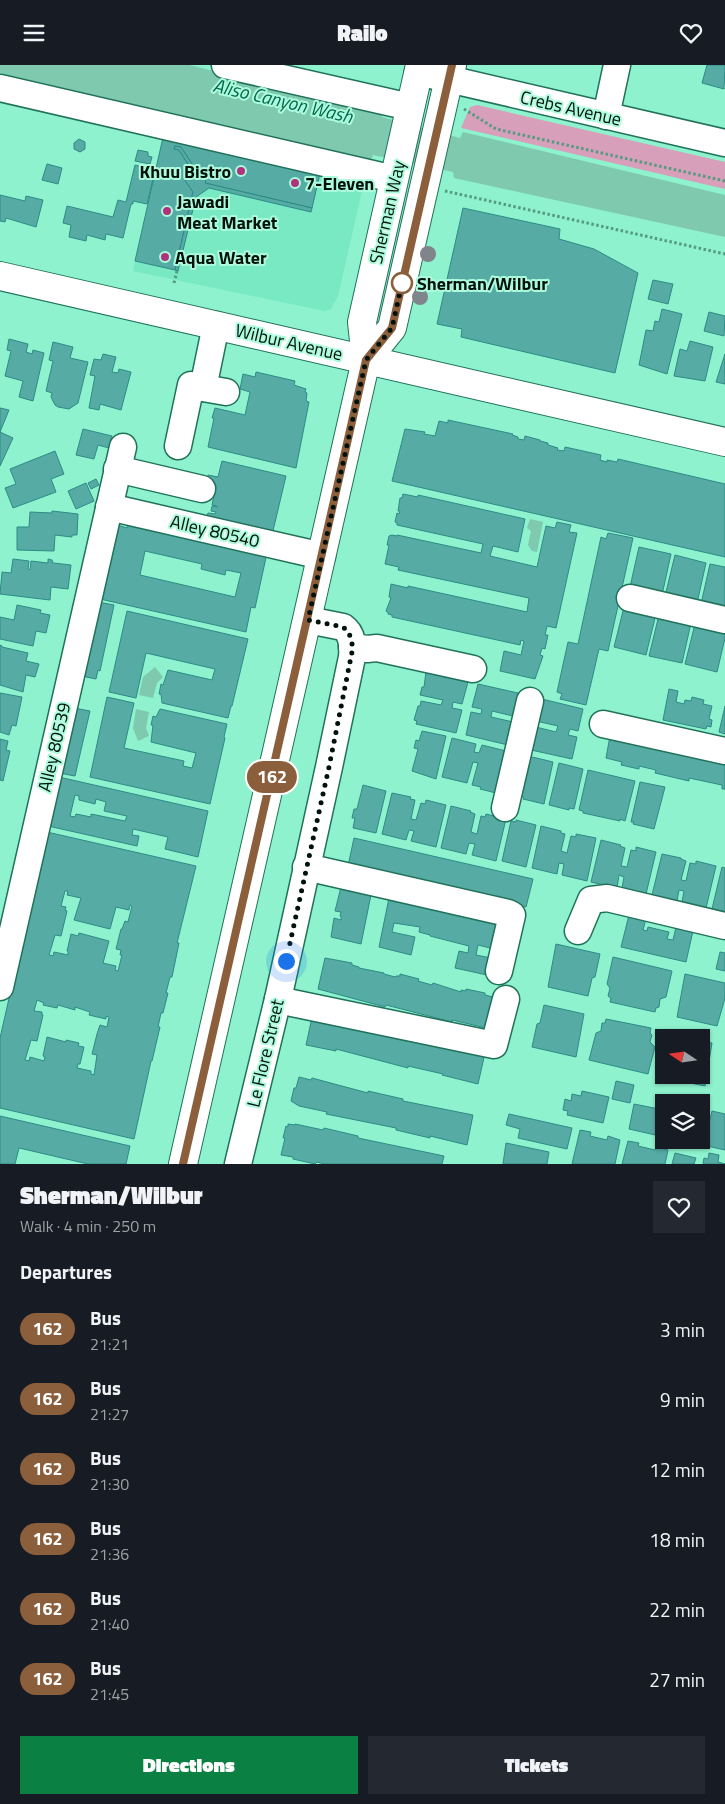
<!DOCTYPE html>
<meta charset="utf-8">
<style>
:root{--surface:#171b24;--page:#242831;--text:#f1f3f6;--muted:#9ea1a6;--accent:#0b8043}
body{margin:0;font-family:"Titillium Web",sans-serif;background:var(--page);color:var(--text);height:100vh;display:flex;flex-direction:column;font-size:19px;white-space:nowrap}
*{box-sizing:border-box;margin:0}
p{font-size:16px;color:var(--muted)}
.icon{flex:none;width:28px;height:28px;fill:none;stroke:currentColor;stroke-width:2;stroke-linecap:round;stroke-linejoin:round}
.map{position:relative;height:1099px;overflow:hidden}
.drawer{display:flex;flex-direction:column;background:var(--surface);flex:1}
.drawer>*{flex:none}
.badge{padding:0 10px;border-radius:16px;font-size:18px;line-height:32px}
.needle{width:32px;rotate:283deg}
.buttons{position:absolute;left:655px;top:964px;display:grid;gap:10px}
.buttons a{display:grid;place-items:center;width:55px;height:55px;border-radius:0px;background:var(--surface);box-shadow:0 1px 4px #0004;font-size:25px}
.you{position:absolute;width:25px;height:25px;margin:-12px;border:4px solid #fff;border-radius:50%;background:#1a73e8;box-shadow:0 0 0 8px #1a73e833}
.map>.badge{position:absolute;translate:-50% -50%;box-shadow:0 0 0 2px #fff}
h2{padding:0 20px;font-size:19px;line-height:45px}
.round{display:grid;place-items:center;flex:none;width:52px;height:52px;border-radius:0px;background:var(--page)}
.headline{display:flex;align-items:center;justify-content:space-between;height:85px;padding:0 20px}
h1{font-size:24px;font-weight:800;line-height:38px}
.primary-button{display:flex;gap:10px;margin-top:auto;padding:10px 20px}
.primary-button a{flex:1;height:58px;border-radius:0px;background:var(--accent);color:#fff;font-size:20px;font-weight:800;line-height:58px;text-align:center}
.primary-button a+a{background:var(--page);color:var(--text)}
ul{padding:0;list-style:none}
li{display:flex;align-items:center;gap:15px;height:70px;padding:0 20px}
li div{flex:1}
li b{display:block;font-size:19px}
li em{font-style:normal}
li .badge{min-width:55px;font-weight:700;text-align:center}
header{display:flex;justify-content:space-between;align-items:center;height:65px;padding:0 20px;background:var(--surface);font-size:22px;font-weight:800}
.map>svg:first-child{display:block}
</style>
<header><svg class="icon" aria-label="menu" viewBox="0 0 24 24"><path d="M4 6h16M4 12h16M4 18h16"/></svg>Railo<svg class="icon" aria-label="heart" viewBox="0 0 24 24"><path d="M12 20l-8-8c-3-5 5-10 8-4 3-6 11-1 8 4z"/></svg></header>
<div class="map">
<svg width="725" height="1099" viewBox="0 0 725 1099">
<rect width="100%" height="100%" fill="#8df2cd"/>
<!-- built -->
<path fill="#78e9c2" d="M162 81 365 113 338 231 331 244 325 246 133 206Z"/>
<!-- green -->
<path fill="#d89fba" d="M477 40 725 97V124L461 63 470 42Z"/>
<!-- water -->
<g fill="#7fc9ae">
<path d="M0 0H189L383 47 382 52 460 73 463 67 725 130V172L454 113 453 107 373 90 371 95 0 8Z"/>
<path d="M530 454 543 457 537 487 532 486 528 480 531 466 527 463Z"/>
<path d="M155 602 163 612 157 618 153 633 139 630 143 612Z"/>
<path d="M136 644 149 647 146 663 149 671 138 676 133 663Z"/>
</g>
<!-- building -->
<g fill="#56aca5" stroke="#2d8b85" fill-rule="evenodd">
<path d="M707 0H725L724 24 702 18Z"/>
<path d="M164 68 321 104 312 143 205 118 208 106 194 102 181 82 175 81 174 84 179 85 188 99 184 114 193 127 175 205 135 196Z"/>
<path d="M79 74 85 77V84L80 87 74 84V78Z"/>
<path d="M175 81 181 82 194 102 208 106 205 118 312 143 311 147 209 123 196 132 178 206 175 205 193 127 184 114 188 99 179 85 174 84Z"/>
<path d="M138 85 148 87V91L152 92 150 99 135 96Z"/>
<path d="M47 99 62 103 58 119 42 115Z"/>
<path d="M135 100 155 105 147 139 133 136V139H131L123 173 106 169 105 175 87 170 86 176 69 172 71 160 63 158 67 141 113 152 118 135 126 137Z"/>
<path d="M0 130 25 136 26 131 43 135 36 162 6 153 5 157 0 156Z"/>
<path d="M463 143 560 164 559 174 594 184 638 208 615 308 461 272 462 264 437 259Z"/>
<path d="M653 215 673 219 668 239 648 234Z"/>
<path d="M662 244 682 249 667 309 639 300 646 265 653 266 655 256 659 257Z"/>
<path d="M709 247 725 251 724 271 704 266Z"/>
<path d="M9 274 28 279 26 287 32 289 33 285 44 288 33 336 19 332 23 316 5 311 11 286 7 285Z"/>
<path d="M690 276 713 282 705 316 674 311 680 284 687 286Z"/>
<path d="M53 277 73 282 70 293 88 297 78 338 69 344 58 342 55 340 51 332 52 328 46 326 53 296 49 295Z"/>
<path d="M103 289 116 292 112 307 118 308 119 304 131 307 121 345 100 339 99 345 89 343 95 311 90 310 94 294 101 295Z"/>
<path d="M725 289V319L716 317Z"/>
<path d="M256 307 295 316 294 320 306 324 305 327 307 328 306 336 309 337 296 403 208 382 214 353H212L215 343 245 350 250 327 240 324 243 309 255 312Z"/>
<path d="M0 343 9 345 0 367Z"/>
<path d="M448 355 513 369 512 370 518 372V374L524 375 525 371 540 375V376L548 378V380L558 383 557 385 564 386 565 382 601 390 600 395 607 397V395L617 397 618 394 725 419V492L392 416 405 364 425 367 424 369 435 371 439 356 448 358Z"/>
<path d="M83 364 112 371 109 383 98 380 94 394 76 390Z"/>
<path d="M0 367 13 373 0 401Z"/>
<path d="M55 386 64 409 51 414 56 427 13 443 5 423 16 419 10 404Z"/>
<path d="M222 396 286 411 272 470 206 454 208 448 215 449 216 447 211 446 212 441 217 442V441L212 440 216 420 206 418 208 410 218 412Z"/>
<path d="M96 414 99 420 91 424 88 418Z"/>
<path d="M86 418 94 436 76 444 68 426Z"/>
<path d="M403 429 418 432V430L525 454 518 487 493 481 490 491 537 502 546 461 555 463 557 457 571 460 569 467 577 468 556 563 547 561 545 570H548L545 584 542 583 540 590 543 591 535 614 500 606 504 586 521 590 524 576 521 575 520 580 392 552V550L388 549V547L386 546 391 533 389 532 391 519 408 523V521L527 547 529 533 398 505 399 502 385 499 389 480H387L389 471 392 470 397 471V470L481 488 483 479 397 460V458L395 457 397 448 399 449 400 446H398L400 433H402Z"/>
<path d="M52 446 78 449 77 470H72V472L55 470 54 486 17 485V462H29L30 447 52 448Z"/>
<path d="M128 456 267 488 255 543 251 542 246 567 100 534 117 460 127 463ZM145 486 202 499 201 504 225 510 226 505 241 508 235 532 140 510Z"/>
<path d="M608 468 633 473 608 586 599 584 586 640 560 634 562 629 557 627 568 577 578 579 601 472 606 474Z"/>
<path d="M639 482 671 489 662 530 630 522Z"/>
<path d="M675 490 706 498 697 538 665 531Z"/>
<path d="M13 494 29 496 28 504 30 505 31 496 48 498V494L52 495 53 498 71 500 68 524 51 522 50 535 0 529 2 507 11 508Z"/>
<path d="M710 499 725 502V545L701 539Z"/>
<path d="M98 537 114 540 100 606 98 605 96 614 86 612 83 604Z"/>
<path d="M17 540 41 545 40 548 50 550 46 568 36 566 33 581 0 574V552L14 555Z"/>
<path d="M624 542 656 549 646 590 614 582Z"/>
<path d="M127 546 248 574 232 641H231L228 653 162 638 161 629H159L161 619 163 620 168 605 212 615 215 604 146 588 136 633 109 627Z"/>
<path d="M659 550 691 558 682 598 649 591Z"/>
<path d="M695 559 725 565V573L717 607 685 599Z"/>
<path d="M0 580 2 581V582L28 588 26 596 39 599 35 612 26 610 23 627 0 620Z"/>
<path d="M426 607 468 617 462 639 453 637 452 643 462 645 456 668 416 659 417 656 414 655 418 641H420L421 636 441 640 443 635 420 630 422 622H424Z"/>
<path d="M478 619 518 628 517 631 519 632 516 647 514 646 513 651 492 646 491 652 513 657 508 680 466 670 471 647 481 649 482 644 472 642Z"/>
<path d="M669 624 678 626 676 637 684 639 685 635 691 636 692 632 704 635 703 639 712 641 709 654 712 655 711 662 707 661 706 664 663 655Z"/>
<path d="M0 628 22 632 16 661 12 660 9 670 0 667Z"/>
<path d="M107 632 134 638 124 683 184 696 183 701 192 703 196 688 151 677 153 660H151L153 651 156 652 160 644 227 659 224 672 225 673 210 739 90 712Z"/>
<path d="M542 634 583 644 578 666 570 664 568 670 577 672 572 694 531 685 536 662 556 667 558 661 536 656Z"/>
<path d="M725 641V669L719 667Z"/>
<path d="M74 643 90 646 75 711 59 708Z"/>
<path d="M422 666 446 671 436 714 412 706 418 684 414 683 416 675 419 676Z"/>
<path d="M610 671 725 697V724H722V720L689 713V716L655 708 656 705 639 701V704L621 700 622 697 606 693Z"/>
<path d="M452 673 476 679 474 687 479 688 482 680 506 686 496 728 480 724 481 722 472 720 478 698 473 697 467 718 442 712Z"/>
<path d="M0 674 8 676 6 685 10 686 3 716 0 715Z"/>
<path d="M528 691 553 697 544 739 523 734 524 732 520 731Z"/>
<path d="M559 698 583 704 574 744 569 743V745L549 740Z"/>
<path d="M588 705 635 716 625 756 620 754V756L583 748V746L579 745Z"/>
<path d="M59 712 208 746 198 792 165 784 168 772 133 764 132 770 139 771 137 781 48 761ZM75 730 79 731V735L95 739 96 734 106 737 104 746 127 751 125 756 91 749V752L76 749 75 752 70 751Z"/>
<path d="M640 717 665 722 654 764 633 759 634 757H631Z"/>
<path d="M363 720 386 726 376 768 353 763 355 753H352L354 744H357Z"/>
<path d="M392 728 411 732 410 734 415 735 411 754 416 755 421 738 425 739 426 735 446 740 436 782 411 776 414 766 409 765 406 775 382 769Z"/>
<path d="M451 741 471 746 470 747 475 749 471 767 477 769 481 751 485 752 486 749 506 754 496 796 472 790 475 779 469 778 466 789 441 783Z"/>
<path d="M516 755 536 760 526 802 502 796 511 756 516 757Z"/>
<path d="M541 761 561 766V768L565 769 561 786 567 788 571 771 576 772V769L596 773 587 816 562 810 564 799 559 798 557 809 532 803Z"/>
<path d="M47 767 196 801 177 878H179L172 912H170L166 928H168L163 948H161L158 962H160L152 996H151L134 1074 0 1043V973ZM65 826H68L67 830 81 833 74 855 110 864 116 842 129 845 130 840 132 841 128 857 125 856 122 864H121L116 884 121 885 120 890H122L118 906 115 905 116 901 103 898 109 876 79 868 78 871 71 869 67 886H68V890L54 887 53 891 49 890 55 870 61 871 67 846 65 845 66 842 61 841ZM37 935 44 938 43 940 57 943 58 940 75 945V942L90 947 89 950 106 954V951L109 952 107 962 100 960 97 969 92 989 97 990 94 1010 91 1009V1006L77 1003 78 999H80L84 982 78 981 79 978 66 975V977L47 972 43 991 45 992 44 996 30 992 29 996 25 995 31 975 37 976 43 950H42V947L34 946Z"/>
<path d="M354 773 533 814 526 842 348 801Z"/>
<path d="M601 775 621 780 620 781 625 783 621 801 627 802 631 785 636 786V782L656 787 646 829 622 823 624 812 619 810 617 823 591 817Z"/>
<path d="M662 789 681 793V794L686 796 681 815 686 816 690 798 696 799V796L716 801 706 843 682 837 684 826 679 825 677 836 652 830Z"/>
<path d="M722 802 725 803V847L712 844Z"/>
<path d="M342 818 372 825 361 879 331 872 334 853 341 855V852L340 851 341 847 335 846Z"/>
<path d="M390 828 497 853 490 883 478 880 476 890 491 893 487 910 455 903 459 886 468 888 469 881 430 871V870L419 867 420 862 394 858 392 867 415 872 411 890 379 882Z"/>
<path d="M631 842 648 846 643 865 647 866 648 862 669 867 667 874 673 875 678 853 695 857 686 897 621 882Z"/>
<path d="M556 879 600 889 595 912 592 913 588 931 548 922Z"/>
<path d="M720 887 725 888V906L716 904Z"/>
<path d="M613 892 672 906 666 932 660 934 659 942 656 943 655 947 610 937 611 933 608 931 610 923 607 919Z"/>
<path d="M325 893 352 898V900L359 902V903L384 908V909L395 912 396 911H400V909L419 914 418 916 432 920 433 918 461 927V925L466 926V924L485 928V930L493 932 486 963 452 955V957L386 940 385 942 318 924Z"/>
<path d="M685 909 725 918V933L717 961 677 952Z"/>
<path d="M544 940 584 949 576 992 532 982 537 959 540 958Z"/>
<path d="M313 948 485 988 478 1019 442 1010 443 1009 408 1001V1003L336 984V986L306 980Z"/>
<path d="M606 954 651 963 650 968 652 970 650 977 655 982 648 1009 589 995 596 968 601 966 602 958H605Z"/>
<path d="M701 976 712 978 705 1021 661 1012 664 1000V1010H701Z"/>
<path d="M299 1012 311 1015 312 1013 368 1028V1026L403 1034V1036L473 1050 467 1080 430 1071V1073L396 1065V1063L326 1049 327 1047 299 1041 291 1036 294 1023H296Z"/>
<path d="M616 1016 634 1020 630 1038 612 1034Z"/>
<path d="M582 1026 609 1032 603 1058 567 1050 568 1046 563 1045 565 1034 571 1036 572 1029 581 1031Z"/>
<path d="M634 1039 664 1045V1072L629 1064Z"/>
<path d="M712 1046 725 1049V1085L707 1081 709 1071 706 1070Z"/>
<path d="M509 1049 572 1063 567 1084 518 1073 520 1064 506 1060Z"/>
<path d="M0 1051 130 1081 126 1099H88L19 1083 15 1099H0Z"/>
<path d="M288 1059 295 1060V1059L323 1065 324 1063 358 1071V1073L444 1091 442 1099H324L317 1097 315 1099 293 1094V1092L281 1090 285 1073H283L286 1061 288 1062Z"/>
<path d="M580 1065 591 1067 590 1071 607 1075 608 1071 620 1075 615 1099H572Z"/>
<path d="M628 1076 639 1078 638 1081 655 1085 656 1082 668 1085 665 1099H622Z"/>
<path d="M506 1078 549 1087 547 1099H503Z"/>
<path d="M675 1088 696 1093 694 1099H672Z"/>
<path d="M709 1088 719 1090 718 1097 725 1099H703L704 1093 708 1094Z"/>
</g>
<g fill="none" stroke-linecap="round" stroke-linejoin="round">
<!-- minor casing -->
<g stroke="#21725a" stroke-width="29">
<g id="minor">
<path d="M225 0 410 42"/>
<path d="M418 7 725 78"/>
<path d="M0 23 394 114"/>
<path d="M606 51 617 0"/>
<path d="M203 323 226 327"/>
<path d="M178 381 191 320 203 323 216 260"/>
<path d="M117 404 202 424"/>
<path d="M109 442 322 491"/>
<path d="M630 533 725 555"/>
<path d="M352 582 367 584 377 583 473 604"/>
<path d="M603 659 725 686"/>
<path d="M505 743 530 636"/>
<path d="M306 802 508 848 512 850 499 906"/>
<path d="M578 866 591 835 607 833 725 861"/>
<path d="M0 922 123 382"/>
<path d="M278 934 292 938 494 980 506 934"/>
<path d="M238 1099 278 934 329 702 352 592C353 581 353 569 343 562L308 555"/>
</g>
</g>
<!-- major casing -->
<g stroke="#21725a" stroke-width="30">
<g id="major">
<path d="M0 211 725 377"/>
<path d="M366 295 392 263 452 0"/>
<path d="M183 1099 366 295 362 257 420 0"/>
</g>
</g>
<!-- path -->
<g stroke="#559a81" stroke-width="3" stroke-dasharray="2.5 2.5" stroke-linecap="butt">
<path d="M464 44 496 64 725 116"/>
<path d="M445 126 725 189"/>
<path d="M174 218 177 206"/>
</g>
<!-- minor -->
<use href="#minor" stroke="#fff" stroke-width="26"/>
<!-- major -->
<use href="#major" stroke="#fff" stroke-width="28"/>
</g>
<!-- trees -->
<g fill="#80858b">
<circle cx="428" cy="189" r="8"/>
<circle cx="420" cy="232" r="8"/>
</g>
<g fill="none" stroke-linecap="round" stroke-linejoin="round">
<!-- line casing -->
<g stroke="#fff" stroke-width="11">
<path id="line" d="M183 1099 366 295 392 263 452 0"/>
</g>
<!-- line -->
<use href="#line" stroke="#8b5e3c" stroke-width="8"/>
<!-- walk -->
<path stroke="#00120b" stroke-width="5" stroke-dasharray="0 9" d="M286 896 329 702 352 587C353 578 351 568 343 562L308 555 366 295 392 263 402 218"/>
</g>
<!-- markers -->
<g fill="#b2317d" stroke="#adfbdd" stroke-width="2">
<circle cx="241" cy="106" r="5"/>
<circle cx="295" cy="118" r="5"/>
<circle cx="167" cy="146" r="5"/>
<circle cx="165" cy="192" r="5"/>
</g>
<circle fill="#fff" stroke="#8b5e3c" stroke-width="2.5" cx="402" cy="218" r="10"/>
<g text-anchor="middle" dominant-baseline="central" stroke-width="4" stroke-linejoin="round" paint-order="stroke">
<!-- street labels -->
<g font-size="18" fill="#00120b" stroke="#adfbdd">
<text transform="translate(571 43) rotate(13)">Crebs Avenue</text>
<text transform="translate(387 147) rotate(-77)">Sherman Way</text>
<text transform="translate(289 277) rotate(13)">Wilbur Avenue</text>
<text transform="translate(215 466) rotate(13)">Alley 80540</text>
<text transform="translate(54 682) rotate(-77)">Alley 80539</text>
<text transform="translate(265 988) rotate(-77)">Le Flore Street</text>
</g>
<!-- poi labels -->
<g font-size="18" font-weight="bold" fill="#00120b" stroke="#adfbdd" text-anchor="start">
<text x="231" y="106" text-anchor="end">Khuu Bistro</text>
<text x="305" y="118">7-Eleven</text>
<text x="177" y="136">Jawadi<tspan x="177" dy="21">Meat Market</tspan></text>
<text x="175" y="192">Aqua Water</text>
</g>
<!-- stop labels -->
<g font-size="18" font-weight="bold" fill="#00120b" stroke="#adfbdd" text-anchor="start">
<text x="417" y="218">Sherman/Wilbur</text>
</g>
<!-- water labels -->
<g font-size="19" font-style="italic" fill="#00664c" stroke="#adfbdd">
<text transform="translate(283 35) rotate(13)">Aliso Canyon Wash</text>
</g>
</g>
</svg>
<div class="buttons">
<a><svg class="needle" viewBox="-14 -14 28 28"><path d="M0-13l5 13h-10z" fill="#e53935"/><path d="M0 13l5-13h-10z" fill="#9ea1a6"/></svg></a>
<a><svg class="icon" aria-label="layers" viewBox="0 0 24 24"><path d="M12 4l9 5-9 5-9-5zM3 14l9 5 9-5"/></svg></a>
</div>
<div class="you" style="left:286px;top:896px"></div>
<b class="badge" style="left:272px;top:712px;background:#8b5e3c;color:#fff">162</b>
</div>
<section class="drawer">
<div class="headline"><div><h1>Sherman/Wilbur</h1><p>Walk · 4 min · 250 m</p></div><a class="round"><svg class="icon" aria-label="heart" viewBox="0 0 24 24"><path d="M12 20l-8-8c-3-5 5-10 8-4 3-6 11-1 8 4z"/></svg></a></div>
<h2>Departures</h2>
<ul>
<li><span class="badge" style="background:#8b5e3c;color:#fff">162</span><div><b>Bus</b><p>21:21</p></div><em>3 min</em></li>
<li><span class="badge" style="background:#8b5e3c;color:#fff">162</span><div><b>Bus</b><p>21:27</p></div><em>9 min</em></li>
<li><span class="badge" style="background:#8b5e3c;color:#fff">162</span><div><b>Bus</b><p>21:30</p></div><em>12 min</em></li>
<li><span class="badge" style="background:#8b5e3c;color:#fff">162</span><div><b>Bus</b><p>21:36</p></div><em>18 min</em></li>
<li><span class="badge" style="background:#8b5e3c;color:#fff">162</span><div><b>Bus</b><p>21:40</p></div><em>22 min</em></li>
<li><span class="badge" style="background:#8b5e3c;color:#fff">162</span><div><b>Bus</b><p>21:45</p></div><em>27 min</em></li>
</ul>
<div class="primary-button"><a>Directions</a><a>Tickets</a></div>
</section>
